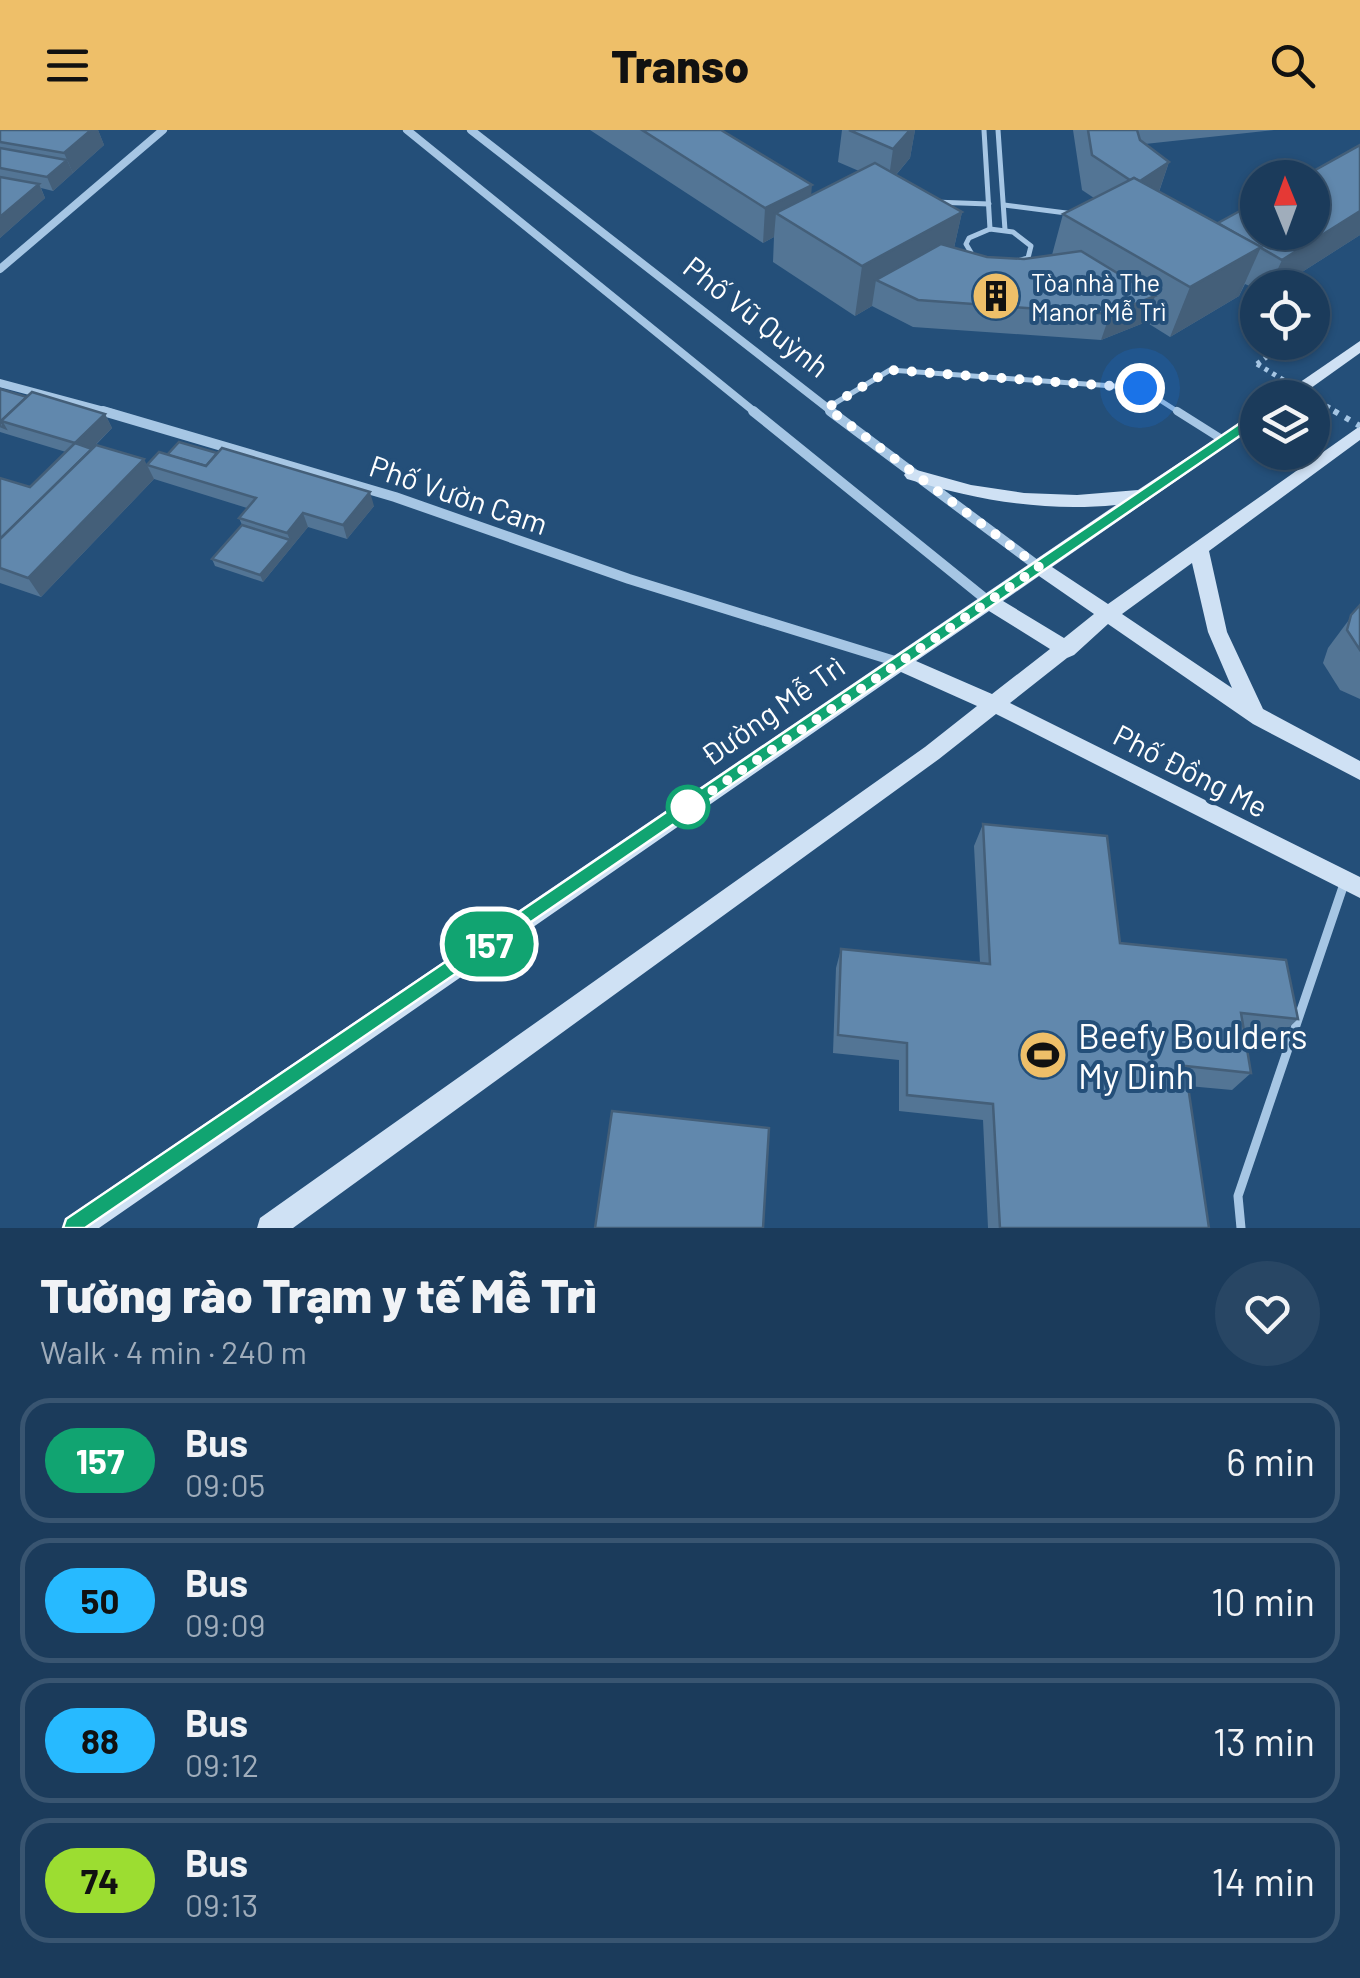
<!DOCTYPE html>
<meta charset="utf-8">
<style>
:root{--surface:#1b3b5b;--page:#284664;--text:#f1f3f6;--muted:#a0adbb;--line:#395571;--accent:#eebf69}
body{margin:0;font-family:Barlow,sans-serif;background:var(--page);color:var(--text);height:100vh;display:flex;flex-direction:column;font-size:38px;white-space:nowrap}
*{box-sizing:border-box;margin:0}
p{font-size:32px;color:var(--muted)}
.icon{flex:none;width:55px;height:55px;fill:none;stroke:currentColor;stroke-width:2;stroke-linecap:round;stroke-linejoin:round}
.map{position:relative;height:1098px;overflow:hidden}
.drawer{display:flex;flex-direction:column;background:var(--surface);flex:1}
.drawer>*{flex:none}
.badge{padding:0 20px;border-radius:32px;font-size:35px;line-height:65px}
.needle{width:65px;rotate:359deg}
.controls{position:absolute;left:1240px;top:30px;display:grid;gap:20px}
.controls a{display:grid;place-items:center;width:90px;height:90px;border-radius:50%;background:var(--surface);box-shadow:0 2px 8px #0004,0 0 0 2px var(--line);font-size:50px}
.you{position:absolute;width:50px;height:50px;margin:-25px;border:8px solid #fff;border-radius:50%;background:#1a73e8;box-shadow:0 0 0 15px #1a73e833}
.map>.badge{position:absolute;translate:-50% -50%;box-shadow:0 0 0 5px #fff}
.round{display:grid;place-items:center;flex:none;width:105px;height:105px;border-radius:52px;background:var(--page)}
.summary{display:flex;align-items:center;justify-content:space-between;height:170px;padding:0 40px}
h1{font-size:48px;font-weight:800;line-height:75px}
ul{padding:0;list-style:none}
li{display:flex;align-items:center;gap:30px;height:125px;margin:0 20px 15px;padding:0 20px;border:5px solid var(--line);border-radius:30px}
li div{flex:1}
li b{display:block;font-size:38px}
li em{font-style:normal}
li .badge{min-width:110px;font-weight:700;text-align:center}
header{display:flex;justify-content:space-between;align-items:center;height:130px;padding:0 40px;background:var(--accent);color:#111;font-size:45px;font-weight:800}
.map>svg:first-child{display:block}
</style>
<header><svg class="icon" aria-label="menu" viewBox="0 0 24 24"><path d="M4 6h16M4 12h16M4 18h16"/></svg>Transo<svg class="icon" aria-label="search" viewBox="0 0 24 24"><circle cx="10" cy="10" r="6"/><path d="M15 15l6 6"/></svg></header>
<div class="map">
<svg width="1360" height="1098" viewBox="0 0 1360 1098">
<rect width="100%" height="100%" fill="#244f79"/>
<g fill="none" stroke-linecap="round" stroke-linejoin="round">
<!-- path -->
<path stroke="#a6c6e4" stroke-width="5" stroke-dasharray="4 5" stroke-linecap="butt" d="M1257 234 1287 212"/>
<!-- lane-far2 -->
<g stroke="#a6c6e4" stroke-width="5">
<path d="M984 0 990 99"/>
<path d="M998 0 1005 100"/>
<path d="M934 72 989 74"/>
<path d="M1004 75 1074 84"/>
<path d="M990 99 1013 102 1031 116 1028 128 1002 135 973 126 966 114 969 108Z"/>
<path d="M827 278 890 240 1141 258 1180 283"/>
</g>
<!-- lane-far1 -->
<path stroke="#a6c6e4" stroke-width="8" d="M1177 281 1223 310"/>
<!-- lane -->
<path stroke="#a6c6e4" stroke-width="9" d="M1241 1098 1238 1066 1345 751"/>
<!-- street-far1 -->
<g stroke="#a6c6e4" stroke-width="8">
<path d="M407 0 756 283"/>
<path d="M471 0 834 283"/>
<path d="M0 139 163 0"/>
<path d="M0 253 112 283"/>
</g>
<!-- street -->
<g stroke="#a6c6e4" stroke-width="10">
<path d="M103 281 395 367 629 449 898 532"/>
<path d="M753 281 988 471"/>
<path d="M830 281 1039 437"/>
</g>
<!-- secondary -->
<g fill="#cfe1f4" fill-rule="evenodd">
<path d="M1360 211V223L1297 268H1277Z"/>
<path d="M1258 281V294L1052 437 1108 474 1360 296V310L1209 421 1227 502 1263 579 1360 631V650L1253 594 1108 494 1074 525 1067 528 1010 573 1360 747V768L996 584 939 629 293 1098H257L260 1088 925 617 977 576 901 542 99 1098H63L66 1088 1116 375C1043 382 976 370 907 349L904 345 907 341 913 339 971 355 1024 363 1077 365 1138 360ZM1192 433 1208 502 1232 558 1122 484ZM1039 446 1094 484 1064 508 1003 471ZM989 481 1050 519 992 564 916 531Z"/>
</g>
<!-- path-bridge-far1 -->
<path stroke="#a6c6e4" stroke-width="5" stroke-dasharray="4 5" stroke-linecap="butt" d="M1257 234 1338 283"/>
<!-- path-bridge -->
<path stroke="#a6c6e4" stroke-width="6" stroke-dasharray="5 8" stroke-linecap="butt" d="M1334 281 1360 296"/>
</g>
<!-- wall -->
<g fill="#537595">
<path d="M0 0H98L104 15 53 61 41 58 45 68 0 108Z"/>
<path d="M590 0H721L811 65 859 41 838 32 842 0H915L910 28 896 45 962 82 954 118 987 127 1024 129 1052 125 1063 84 1094 68 1082 60 1073 0H1274L1145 14 1169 32 1159 62 1218 93 1360 15V105L1277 158H1258V160L1245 154 1239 166 1170 207 1146 192 1101 210 913 197 872 176 855 186 773 132 774 107 763 113Z"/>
<path d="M0 259 27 267 105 284 112 298 92 319 147 335 374 376 347 409 308 397 263 452 215 436 212 429 242 395 239 388 247 378 154 349 41 467 0 453V348L30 357 66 322 0 302Z"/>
<path d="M1360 475V569L1340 560 1323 533 1328 518Z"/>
<path d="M983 694 1120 813 1298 889 1278 908 1244 904 1251 943 1232 960 1188 956 1209 1098H988L983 990 899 981V930L833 923 836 838 841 819 980 833 974 716Z"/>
</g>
<!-- shaded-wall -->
<g fill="#445f79">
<path d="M91 0H98L104 15 73 43 64 23Z"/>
<path d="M910 0H915L910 28 888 54 893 19Z"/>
<path d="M67 30 73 43 53 61 47 47Z"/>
<path d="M1169 32 1157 67 1136 54Z"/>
<path d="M39 54 45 68 0 108V87Z"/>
<path d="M812 55 809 90 776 83 774 107 763 113 765 78Z"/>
<path d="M1360 81V105L1277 158H1269L1282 130Z"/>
<path d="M962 82 951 131 876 150 872 176 855 186 862 136Z"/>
<path d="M1261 117 1239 166 1170 207 1190 157Z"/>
<path d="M1155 166 1146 192 1101 210 1110 184Z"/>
<path d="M105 284 112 298 83 327 75 313Z"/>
<path d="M144 329 154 349 41 467 28 448Z"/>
<path d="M370 362 374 376 347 409 343 395Z"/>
<path d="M303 383 308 397 263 452 260 445 290 410 287 403Z"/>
</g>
<!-- building -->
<g fill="#6188ad" stroke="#445f79" stroke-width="2.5">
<path d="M0 0H91L64 23 0 12Z"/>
<path d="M642 0H721L812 55 765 78Z"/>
<path d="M849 0H910L893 19Z"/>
<path d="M1088 0H1137L1140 10 1169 32 1140 51 1134 48 1130 50 1092 25Z"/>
<path d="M1360 15V81L1282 130 1218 93 1258 71V102H1312V48H1301Z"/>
<path d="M0 18 67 30 47 47 0 38Z"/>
<path d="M875 33 962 82 862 136 776 83Z"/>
<path d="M0 47 39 54 0 87Z"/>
<path d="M1134 48 1261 117 1190 157 1063 84Z"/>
<path d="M941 114 987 127 1024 129 1081 121 1155 166 1110 184 918 170 876 150Z"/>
<path d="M0 259 27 267 1 291 5 298 0 296Z"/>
<path d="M32 262 105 284 75 313 1 291Z"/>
<path d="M179 312 217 323 206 336 167 325Z"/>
<path d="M75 313 92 319 0 409V348L30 357Z"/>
<path d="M96 315 144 329 28 448 0 438V409Z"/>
<path d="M222 318 370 362 343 395 303 383 287 403 239 388 256 368 147 335 159 322 206 336Z"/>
<path d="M242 395 290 410 260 445 212 429Z"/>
<path d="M1360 475V520L1347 500 1351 485Z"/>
<path d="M983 694 1107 706 1120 813 1286 830 1298 889 1241 883 1251 943 1185 936 1209 1098H1000L993 974 907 965V913L838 905 841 819 990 834Z"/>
<path d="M612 981 769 998 763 1098H595Z"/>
</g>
<!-- line -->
<path fill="#11a471" stroke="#fff" stroke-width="2.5" d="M1258 281 1263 283V290L85 1098H63L66 1089Z"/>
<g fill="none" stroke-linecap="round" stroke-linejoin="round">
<!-- walk -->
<path stroke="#fff" stroke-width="10" stroke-dasharray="0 18" d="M688 677 678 684 1039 437 827 278 890 240 1140 258"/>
</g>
<!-- icons -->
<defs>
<g id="building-disc" transform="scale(2.5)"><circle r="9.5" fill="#eebf69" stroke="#244f79"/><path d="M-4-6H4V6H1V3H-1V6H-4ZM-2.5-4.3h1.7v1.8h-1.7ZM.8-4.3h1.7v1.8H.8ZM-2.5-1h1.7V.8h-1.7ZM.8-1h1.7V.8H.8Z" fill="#111"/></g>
<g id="stadium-disc" transform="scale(2.5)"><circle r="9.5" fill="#eebf69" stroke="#244f79"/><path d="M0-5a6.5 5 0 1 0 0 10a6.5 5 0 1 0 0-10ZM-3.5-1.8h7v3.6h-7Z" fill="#111"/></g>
</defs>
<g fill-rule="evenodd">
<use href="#building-disc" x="996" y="166"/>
<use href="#stadium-disc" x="1043" y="925"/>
</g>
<!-- markers -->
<circle fill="#fff" stroke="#11a471" stroke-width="5" cx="688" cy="677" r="20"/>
<g text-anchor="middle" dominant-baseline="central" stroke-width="8" stroke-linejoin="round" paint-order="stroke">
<!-- far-poi labels -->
<g font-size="25" fill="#fff" stroke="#244f79" text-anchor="start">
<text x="1031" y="152">Tòa nhà The<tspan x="1031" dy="29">Manor Mễ Trì</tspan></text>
</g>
<!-- street labels -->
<g font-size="30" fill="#fff" stroke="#244f79">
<text transform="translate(757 186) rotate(38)">Phố Vũ Quỳnh</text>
<text transform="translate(459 364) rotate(19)">Phố Vườn Cam</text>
<text transform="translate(772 580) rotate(-35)">Đường Mễ Trì</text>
<text transform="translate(1191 640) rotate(27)">Phố Đồng Me</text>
</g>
<!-- near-poi labels -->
<g font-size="35" fill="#fff" stroke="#244f79" text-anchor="start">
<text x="1078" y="905">Beefy Boulders<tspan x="1078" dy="40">My Dinh</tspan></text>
</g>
</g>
</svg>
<div class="controls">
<a><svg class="needle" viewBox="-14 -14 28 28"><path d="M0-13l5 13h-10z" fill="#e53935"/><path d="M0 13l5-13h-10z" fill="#a0adbb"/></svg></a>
<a><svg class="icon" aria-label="locate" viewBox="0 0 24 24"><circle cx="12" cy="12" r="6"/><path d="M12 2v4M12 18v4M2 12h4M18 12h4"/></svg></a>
<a><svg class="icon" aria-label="layers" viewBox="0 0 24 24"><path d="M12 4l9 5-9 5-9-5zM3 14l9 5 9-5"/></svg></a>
</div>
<div class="you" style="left:1140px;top:258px"></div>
<b class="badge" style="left:489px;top:814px;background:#11a471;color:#fff">157</b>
</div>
<section class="drawer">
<div class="summary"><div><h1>Tường rào Trạm y tế Mễ Trì</h1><p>Walk · 4 min · 240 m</p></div><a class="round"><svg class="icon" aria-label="heart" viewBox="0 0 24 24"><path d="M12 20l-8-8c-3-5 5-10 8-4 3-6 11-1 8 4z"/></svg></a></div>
<ul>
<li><span class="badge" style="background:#11a471;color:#fff">157</span><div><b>Bus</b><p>09:05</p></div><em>6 min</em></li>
<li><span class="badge" style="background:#27baff;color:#111">50</span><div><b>Bus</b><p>09:09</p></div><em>10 min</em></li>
<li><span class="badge" style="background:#27baff;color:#111">88</span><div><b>Bus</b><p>09:12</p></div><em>13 min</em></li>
<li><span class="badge" style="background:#9cdd31;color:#111">74</span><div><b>Bus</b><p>09:13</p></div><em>14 min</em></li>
</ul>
</section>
